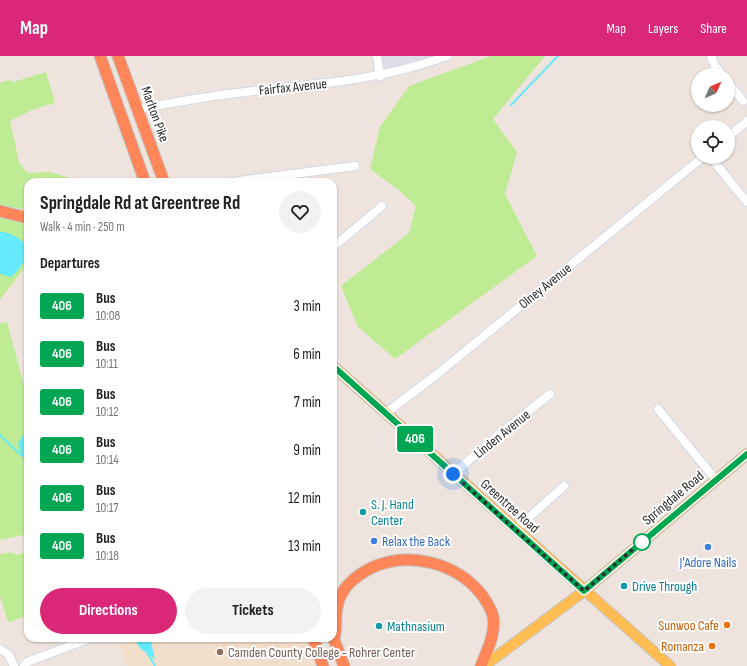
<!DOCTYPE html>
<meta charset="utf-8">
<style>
:root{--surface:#fff;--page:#f2f2f2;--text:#222;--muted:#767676;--accent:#db2777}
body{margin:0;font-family:"Sofia Sans Condensed",sans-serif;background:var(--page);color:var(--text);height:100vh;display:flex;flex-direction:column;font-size:15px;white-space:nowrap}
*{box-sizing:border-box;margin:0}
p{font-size:13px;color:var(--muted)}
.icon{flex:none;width:22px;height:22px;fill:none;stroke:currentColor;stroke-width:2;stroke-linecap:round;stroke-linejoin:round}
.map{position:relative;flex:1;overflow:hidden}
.details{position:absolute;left:24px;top:122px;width:313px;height:464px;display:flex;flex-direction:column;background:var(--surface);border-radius:12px;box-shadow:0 1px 3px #0004}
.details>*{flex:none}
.badge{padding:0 8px;border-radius:3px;font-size:14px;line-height:26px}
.needle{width:26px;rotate:45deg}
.fabs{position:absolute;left:691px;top:12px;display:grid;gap:8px}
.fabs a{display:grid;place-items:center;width:44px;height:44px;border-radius:50%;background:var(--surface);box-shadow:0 1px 3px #0004;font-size:20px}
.you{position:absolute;width:20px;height:20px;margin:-10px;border:3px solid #fff;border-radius:50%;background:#1a73e8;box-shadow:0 0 0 6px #1a73e833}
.map>.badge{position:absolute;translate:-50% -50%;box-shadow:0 0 0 2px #fff}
h2{padding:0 16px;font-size:15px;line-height:36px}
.round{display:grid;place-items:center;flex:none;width:42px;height:42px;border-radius:21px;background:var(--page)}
.summary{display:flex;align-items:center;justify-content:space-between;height:68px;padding:0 16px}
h1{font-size:19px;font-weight:700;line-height:30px}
.primary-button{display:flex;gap:8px;margin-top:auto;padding:8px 16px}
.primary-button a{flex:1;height:46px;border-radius:24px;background:var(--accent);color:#fff;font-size:16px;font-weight:700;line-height:46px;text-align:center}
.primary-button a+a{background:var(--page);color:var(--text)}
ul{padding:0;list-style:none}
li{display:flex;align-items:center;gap:12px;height:48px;padding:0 16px}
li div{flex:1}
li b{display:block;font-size:15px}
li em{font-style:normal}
li .badge{min-width:44px;font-weight:700;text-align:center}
header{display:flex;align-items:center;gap:24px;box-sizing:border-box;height:56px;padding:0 20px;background:var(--accent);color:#fff}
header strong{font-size:19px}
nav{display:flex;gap:22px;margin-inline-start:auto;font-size:14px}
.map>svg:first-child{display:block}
</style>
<header>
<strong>Map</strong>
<nav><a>Map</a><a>Layers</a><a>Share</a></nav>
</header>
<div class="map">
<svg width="747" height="610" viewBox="0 0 747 610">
<rect width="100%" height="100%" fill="#efe4dd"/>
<!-- industrial -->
<path fill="#dfdee7" d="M381 0H433L436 10 385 22Z"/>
<!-- education -->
<path fill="#f2dfcb" d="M117 582H313L323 610H127Z"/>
<!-- green -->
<g fill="#bfeb94">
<path d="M491 0H545L493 63 517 96 505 138 537 200 395 303 358 271 341 230 409 177 416 150 400 135 370 113 380 71 409 30Z"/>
<path d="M46 16 55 47 32 54 10 65 19 106 27 117 50 116 82 126H28V154L0 149V27L9 24 13 26Z"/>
<path d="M0 161 28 169V208L0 243Z"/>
<path d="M7 266 28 344V441L26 443 28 449V478L0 484V268Z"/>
<path d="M28 495V560L8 566 0 540V498L11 496 17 499Z"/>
</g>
<!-- water -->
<g fill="#65eafb">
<path d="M0 176C12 176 31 186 26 201 24 208 17 216 11 221L0 218Z"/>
<path d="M28 377V417L18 388 23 379Z"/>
<path d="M133 582H150L155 603 141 593Z"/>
</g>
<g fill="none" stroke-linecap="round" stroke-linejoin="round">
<!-- stream -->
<g stroke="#65eafb" stroke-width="2">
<path d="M511 49 558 0"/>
<path d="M0 379 22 400"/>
<path d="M147 596 155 610"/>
</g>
<!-- minor casing -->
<g stroke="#d2d9e6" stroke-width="10">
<g id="minor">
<path d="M377 0 380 20"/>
<path d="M711 0 715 10 722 19"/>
<path d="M728 26 743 45"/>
<path d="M136 53C167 48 198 42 229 38 305 28 374 27 447 0"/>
<path d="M728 81 747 65"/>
<path d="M710 101 747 146"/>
<path d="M232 126 355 110"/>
<path d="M333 191 382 150"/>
<path d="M658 353 716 424"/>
<path d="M386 357 436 319 703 101"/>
<path d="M453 418 497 380 550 338"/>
<path d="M515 474 564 430"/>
<path d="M0 593 9 599 14 610"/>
<path d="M24 610 27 606 91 582"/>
</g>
</g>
<!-- major casing -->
<g stroke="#c4c4c4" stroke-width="12">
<g id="major">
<path d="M333 310 670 610"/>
<path d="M484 610 584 535 747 398"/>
</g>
</g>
<!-- highway casing -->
<g stroke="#c4c4c4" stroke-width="13">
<g id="highway">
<path d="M100 0 145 126"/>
<path d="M118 0 164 126"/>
<path d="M0 155 28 162"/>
<path d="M333 581 344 610"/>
<path d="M313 582 323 610"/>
<path d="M334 583C338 569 333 553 341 539 347 527 358 519 369 513 407 494 456 506 482 539 486 545 491 552 493 560 496 578 487 594 481 610"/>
</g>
</g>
<!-- minor -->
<use href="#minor" stroke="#fff" stroke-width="8"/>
<!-- major -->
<use href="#major" stroke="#ffbc52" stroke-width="10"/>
<!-- highway -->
<use href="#highway" stroke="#ff8658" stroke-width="11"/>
</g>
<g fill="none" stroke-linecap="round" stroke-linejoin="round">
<!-- line casing -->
<g stroke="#fff" stroke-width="9">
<path id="line" d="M333 310 584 535 747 398"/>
</g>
<!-- line -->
<use href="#line" stroke="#00a651" stroke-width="6"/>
<!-- walk -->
<path stroke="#2c2c2c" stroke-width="4" stroke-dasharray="0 7.2" d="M453 418 584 535 645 483 642 486"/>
</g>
<!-- markers -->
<g fill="#0f9aa8" stroke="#fff" stroke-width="1.5">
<circle cx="363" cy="456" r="4"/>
<circle cx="624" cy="530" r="4"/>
<circle cx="379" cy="570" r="4"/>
</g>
<g fill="#3f7fe0" stroke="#fff" stroke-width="1.5">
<circle cx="374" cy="485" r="4"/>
<circle cx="708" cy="491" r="4"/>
</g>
<circle fill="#fff" stroke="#00a651" stroke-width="2" cx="642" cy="486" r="8"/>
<g fill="#e8710a" stroke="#fff" stroke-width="1.5">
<circle cx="727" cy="569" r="4"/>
<circle cx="712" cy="590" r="4"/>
</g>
<circle fill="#8d6e63" stroke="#fff" stroke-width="1.5" cx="220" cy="596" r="4"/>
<g text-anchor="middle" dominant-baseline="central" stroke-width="4" stroke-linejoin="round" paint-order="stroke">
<!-- street labels -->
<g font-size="14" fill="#2c2c2c" stroke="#fff">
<text transform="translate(293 31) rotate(-6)">Fairfax Avenue</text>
<text transform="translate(155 58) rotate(70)">Marlton Pike</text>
<text transform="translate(545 230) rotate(-39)">Olney Avenue</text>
<text transform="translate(502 378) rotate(-39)">Linden Avenue</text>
<text transform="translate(673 442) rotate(-40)">Springdale Road</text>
<text transform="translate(510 450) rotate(42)">Greentree Road</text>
</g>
<!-- culture labels -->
<g font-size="14" fill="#0d838f" stroke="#fff" text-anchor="start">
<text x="371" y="448">S. J. Hand<tspan x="371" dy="16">Center</tspan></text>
<text x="632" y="530">Drive Through</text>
<text x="387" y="570">Mathnasium</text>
</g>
<!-- shop labels -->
<g font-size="14" fill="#366cbe" stroke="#fff" text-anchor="start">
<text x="382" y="485">Relax the Back</text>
<text x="708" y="506" text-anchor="middle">J'Adore Nails</text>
</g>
<!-- food labels -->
<g font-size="14" fill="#c56008" stroke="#fff" text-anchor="end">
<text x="719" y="569">Sunwoo Cafe</text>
<text x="704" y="590">Romanza</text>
</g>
<!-- education labels -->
<g font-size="14" fill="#785e54" stroke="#fff" text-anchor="start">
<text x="228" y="596">Camden County College - Rohrer Center</text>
</g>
</g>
</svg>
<div class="fabs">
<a><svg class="needle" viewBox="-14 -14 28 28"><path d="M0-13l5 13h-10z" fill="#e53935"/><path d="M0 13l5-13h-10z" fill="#767676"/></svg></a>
<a><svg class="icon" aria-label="locate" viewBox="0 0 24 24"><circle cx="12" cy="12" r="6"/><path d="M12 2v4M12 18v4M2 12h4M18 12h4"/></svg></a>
</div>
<div class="you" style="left:453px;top:418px"></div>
<b class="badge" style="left:415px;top:383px;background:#00a651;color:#fff">406</b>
<section class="details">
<div class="summary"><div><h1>Springdale Rd at Greentree Rd</h1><p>Walk · 4 min · 250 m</p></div><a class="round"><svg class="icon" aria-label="heart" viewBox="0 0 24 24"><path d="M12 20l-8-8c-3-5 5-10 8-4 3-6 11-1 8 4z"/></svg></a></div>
<h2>Departures</h2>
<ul>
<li><span class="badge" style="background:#00a651;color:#fff">406</span><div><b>Bus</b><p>10:08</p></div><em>3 min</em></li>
<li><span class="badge" style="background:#00a651;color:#fff">406</span><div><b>Bus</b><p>10:11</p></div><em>6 min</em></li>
<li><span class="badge" style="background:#00a651;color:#fff">406</span><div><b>Bus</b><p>10:12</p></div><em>7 min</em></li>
<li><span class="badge" style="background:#00a651;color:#fff">406</span><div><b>Bus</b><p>10:14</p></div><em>9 min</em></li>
<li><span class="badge" style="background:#00a651;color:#fff">406</span><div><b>Bus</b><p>10:17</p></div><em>12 min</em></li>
<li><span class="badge" style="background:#00a651;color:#fff">406</span><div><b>Bus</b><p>10:18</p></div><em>13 min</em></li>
</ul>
<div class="primary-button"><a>Directions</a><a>Tickets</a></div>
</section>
</div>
